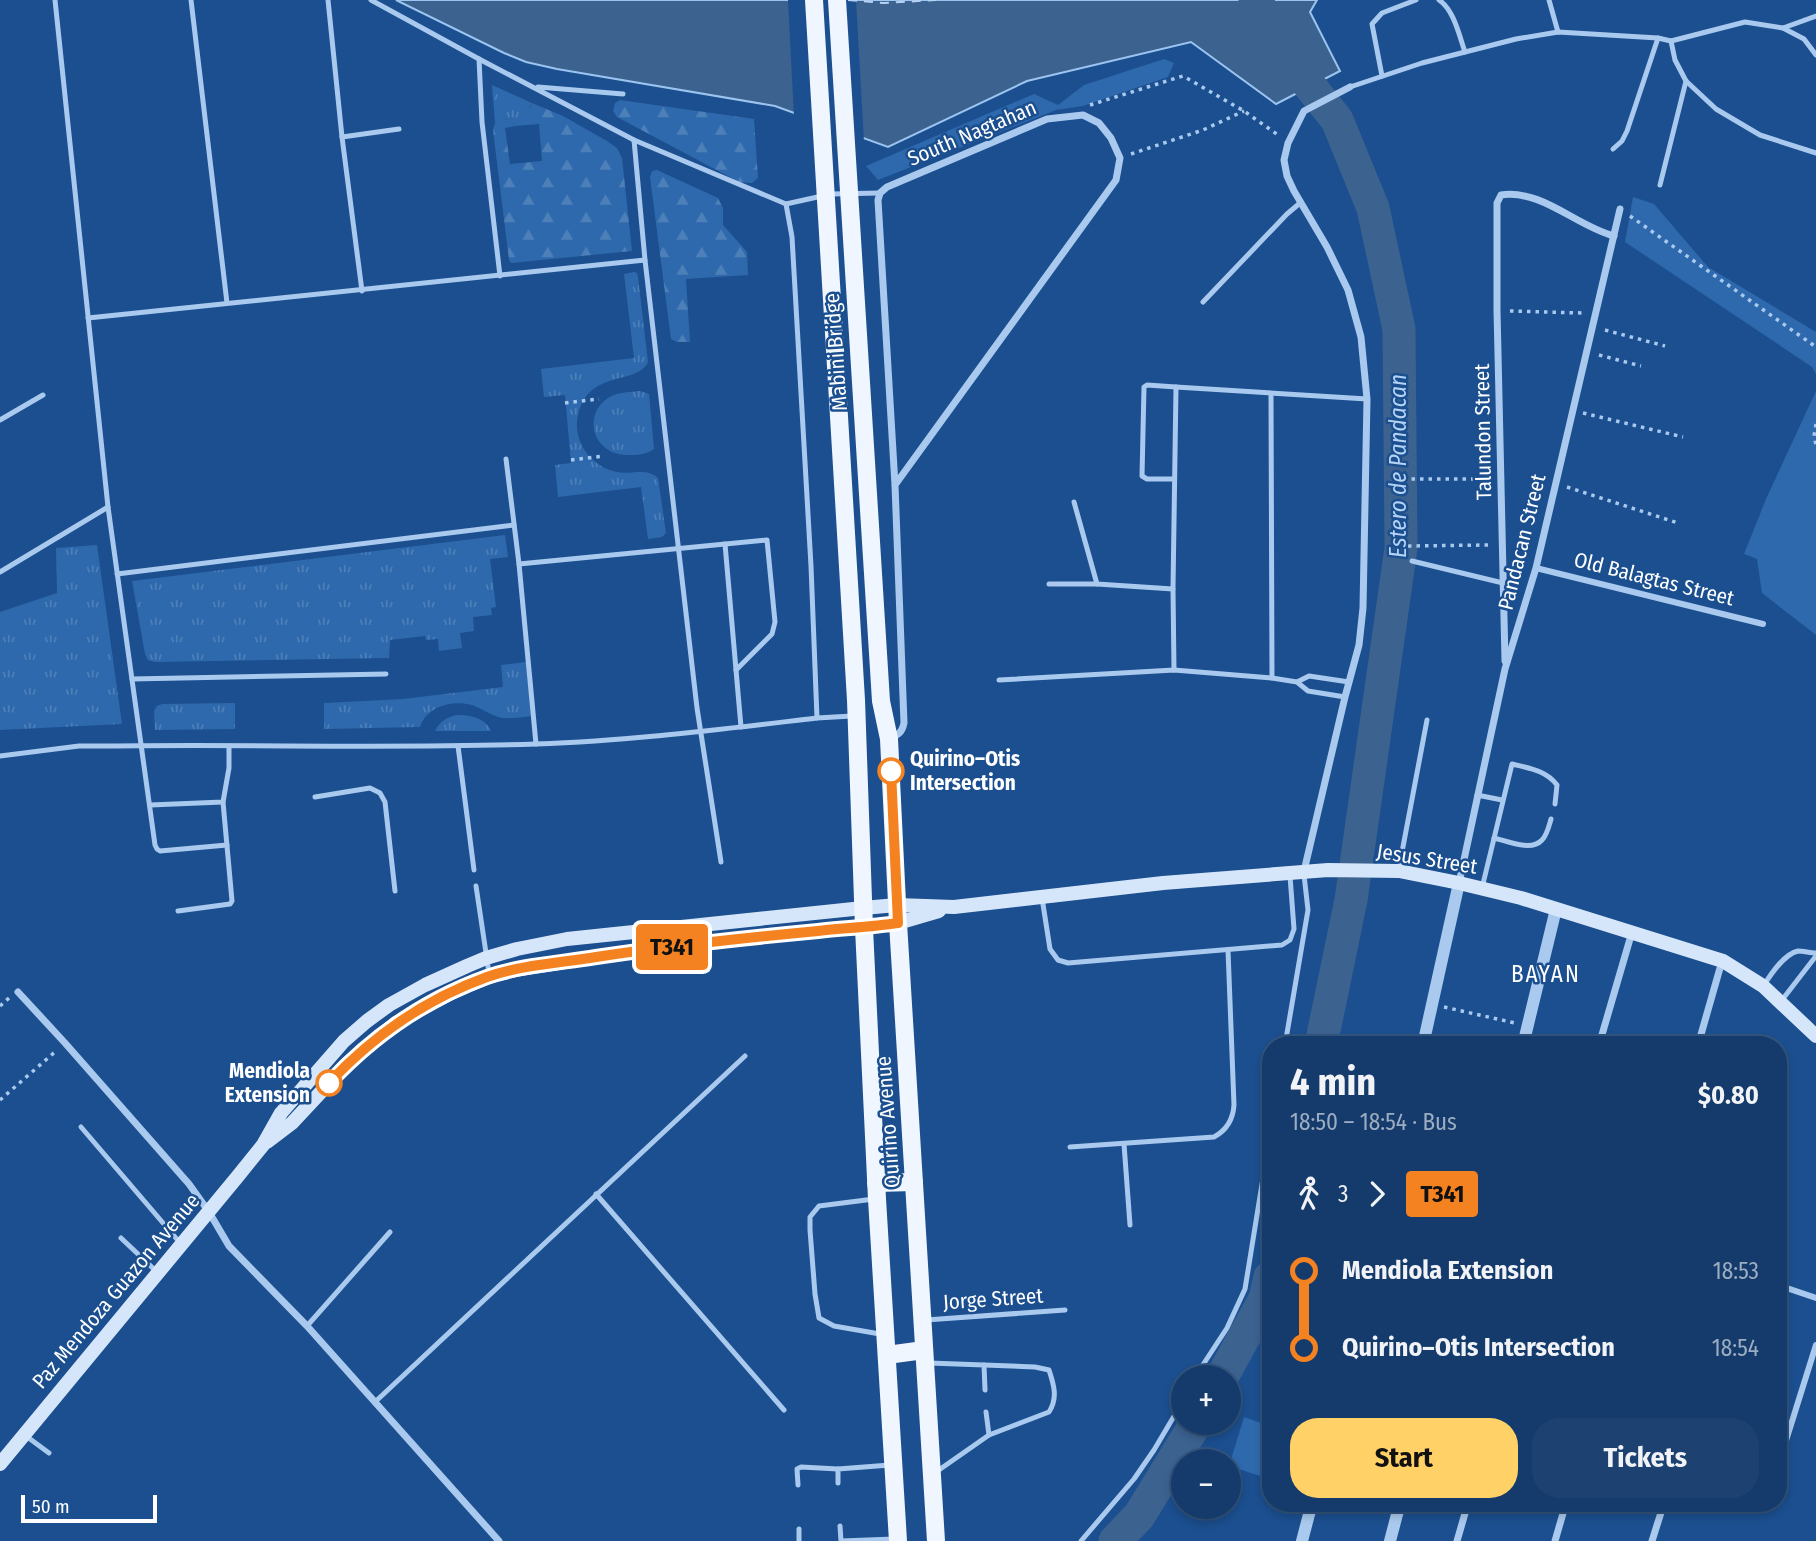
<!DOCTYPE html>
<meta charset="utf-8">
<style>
:root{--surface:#143b6b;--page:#1d4271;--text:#f1f3f6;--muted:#9dadc1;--line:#33557e;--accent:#ffd166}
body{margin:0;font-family:"Fira Sans Condensed",sans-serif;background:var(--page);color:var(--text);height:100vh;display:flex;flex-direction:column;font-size:26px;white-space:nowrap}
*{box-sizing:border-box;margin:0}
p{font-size:23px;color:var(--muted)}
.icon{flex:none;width:38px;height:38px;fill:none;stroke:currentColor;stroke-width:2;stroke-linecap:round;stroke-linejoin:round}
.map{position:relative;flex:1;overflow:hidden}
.panel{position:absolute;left:1262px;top:1036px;width:525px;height:476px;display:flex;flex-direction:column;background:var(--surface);border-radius:28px;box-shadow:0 4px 10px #0003,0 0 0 2px var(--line)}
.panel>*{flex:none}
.badge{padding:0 14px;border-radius:5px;font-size:24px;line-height:46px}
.buttons{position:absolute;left:1171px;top:1365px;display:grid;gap:14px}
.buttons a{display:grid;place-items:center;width:70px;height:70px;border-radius:50%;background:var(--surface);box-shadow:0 4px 10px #0003,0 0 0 2px var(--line);font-size:35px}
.scale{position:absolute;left:21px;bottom:18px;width:136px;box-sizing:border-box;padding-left:7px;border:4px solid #fff;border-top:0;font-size:19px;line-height:24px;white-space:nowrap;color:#fff;-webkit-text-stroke:5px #1b4f8f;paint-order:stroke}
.map>.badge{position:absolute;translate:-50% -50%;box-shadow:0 0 0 4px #fff}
.legs{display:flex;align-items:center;gap:10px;height:77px;padding:0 28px;font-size:23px}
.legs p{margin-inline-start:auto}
.summary{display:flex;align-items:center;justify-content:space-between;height:119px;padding:0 28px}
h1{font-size:38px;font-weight:700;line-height:52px}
.cta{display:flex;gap:14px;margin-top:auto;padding:14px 28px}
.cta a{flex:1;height:80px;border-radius:28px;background:var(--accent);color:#111;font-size:28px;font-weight:700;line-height:80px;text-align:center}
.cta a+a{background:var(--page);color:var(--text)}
ul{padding:0 28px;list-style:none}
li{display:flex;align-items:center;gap:24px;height:77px;font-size:26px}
li i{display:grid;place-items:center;width:10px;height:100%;margin:0 9px;background:currentColor}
li i::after{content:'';width:18px;height:18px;margin:-9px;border:5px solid;border-radius:50%;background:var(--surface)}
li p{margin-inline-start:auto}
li:first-child i{background:linear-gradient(#0000 50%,currentColor 0)}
li:last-child i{background:linear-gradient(currentColor 50%,#0000 0)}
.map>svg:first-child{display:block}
</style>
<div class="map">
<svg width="1816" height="1541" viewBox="0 0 1816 1541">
<defs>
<pattern id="grass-tufts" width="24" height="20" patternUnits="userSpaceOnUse" patternTransform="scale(1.75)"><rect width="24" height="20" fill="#2e69ad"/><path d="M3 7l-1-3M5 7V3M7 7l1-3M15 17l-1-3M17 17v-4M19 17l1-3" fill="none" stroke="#4d80b9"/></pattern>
<pattern id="forest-firs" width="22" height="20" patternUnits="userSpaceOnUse" patternTransform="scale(1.75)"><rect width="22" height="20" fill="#2e69ad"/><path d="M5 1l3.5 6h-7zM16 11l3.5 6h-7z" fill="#4d80b9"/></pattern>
</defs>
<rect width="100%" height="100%" fill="#1b4f8f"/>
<!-- grass -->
<g fill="url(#grass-tufts)">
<path d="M492 85 532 103 529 107 539 124 515 126 509 120 502 119 495 123Z"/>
<path d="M634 272 637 273 638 277 648 362C637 386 589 368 578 415 572 441 591 467 617 472 631 475 646 467 658 478L666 533 662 537 648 539 641 487 558 497 555 465 571 463 565 395 544 397 541 369 634 358 624 274Z"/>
<path d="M640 391 649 394 654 449C648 453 641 455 633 455 624 455 615 455 607 449 589 437 589 410 608 398 617 392 629 392 640 391Z"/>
<path d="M505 535 508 557 490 559 496 607 491 608 492 615 473 617 474 631 460 633 462 648 439 651 438 639 426 640 425 636 390 640 389 658 155 662 148 660 145 654 132 581Z"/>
<path d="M97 545 122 724 0 730V612L57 593 56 548Z"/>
<path d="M526 662 531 716C521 717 507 720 498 717 489 714 481 708 472 705 452 700 427 706 420 727L324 729V703L403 699 503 687 501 665Z"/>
<path d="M235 703V729L155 730 154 711 157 706 162 704Z"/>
<path d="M457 715C471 715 485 718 491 731H435C440 721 447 717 457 715Z"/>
</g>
<!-- forest -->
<g fill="url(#forest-firs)">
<path d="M620 100 754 119 758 178 752 183 739 182 617 117 613 111 615 103Z"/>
<path d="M532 103 563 116 607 141 617 148 622 158 632 251 511 263 509 260 493 130 495 123 502 119 509 120 515 126 505 128 510 164 542 161 539 124 529 115 528 111Z"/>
<path d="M657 170 718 198 723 208V225L747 252 748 275 686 279 690 342H677L671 339 650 177 652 171Z"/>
</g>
<!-- park -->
<g fill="#2e69ad">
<path d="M1164 59 1174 63 1168 77 1083 106 1056 110 878 180 866 166 1034 94 1058 105 1084 85Z"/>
<path d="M1633 197 1654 204 1708 267 1816 332V374L1812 367 1625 242Z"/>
<path d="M1816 391V635L1762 593 1757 559 1744 554 1766 499Z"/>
<path d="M1244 1417 1270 1426V1479L1229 1466Z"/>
</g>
<!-- water -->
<path fill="#3c6290" stroke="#9cc4f0" stroke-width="2" d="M396 0H1317L1310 12 1340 71 1276 104 1191 42 1027 81 888 147 775 106 557 69 526 62 504 53Z"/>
<!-- pier -->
<path fill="#1b4f8f" d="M788 0H856L864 142 794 117Z"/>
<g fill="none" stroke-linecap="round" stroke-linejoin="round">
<!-- river -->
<g stroke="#3c6290" stroke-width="33">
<path d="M1255 0 1310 86 1337 120 1373 208 1399 329 1401 548 1351 900 1321 1045"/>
<path d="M1222 1377 1265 1299 1270 1277"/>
<path d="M1115 1541 1139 1516 1196 1423"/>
</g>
<!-- ferry -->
<path stroke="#b5d3f5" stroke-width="2" stroke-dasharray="9 7" stroke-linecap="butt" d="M848 0 884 3 936 0"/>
<!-- path -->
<g stroke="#a9c9ee" stroke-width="3.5" stroke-dasharray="3.5 5" stroke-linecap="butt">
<path d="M1090 105 1183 76 1244 111 1278 135"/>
<path d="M1131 154 1203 130 1244 111"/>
<path d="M1630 216 1816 347"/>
<path d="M1510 311 1583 313"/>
<path d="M1605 330 1665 346"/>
<path d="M1599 355 1641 366"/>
<path d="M565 403 599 399"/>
<path d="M1583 413 1683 437"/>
<path d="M1816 424 1814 436 1816 445"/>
<path d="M571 460 604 456"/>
<path d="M1403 479H1489"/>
<path d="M1567 487 1678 523"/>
<path d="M1408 546 1489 545"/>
<path d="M0 1006 9 998"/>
<path d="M1444 1007 1515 1023"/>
<path d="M0 1100 56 1051"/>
</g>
<!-- service -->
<g stroke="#a9c9ee" stroke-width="5">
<path d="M55 0 108 507 155 845 157 849 160 851 227 845"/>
<path d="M191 0 227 303"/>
<path d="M328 0 342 137 362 291"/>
<path d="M371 0 479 59 634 140 786 204 831 194 880 193"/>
<path d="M1439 0C1454 10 1459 35 1465 52"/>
<path d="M1549 0 1558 32"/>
<path d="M1783 28 1816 16"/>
<path d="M1671 41 1675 60 1686 81 1716 109 1760 135 1816 153"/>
<path d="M479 59 482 122 500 276"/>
<path d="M1382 76 1372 24 1382 13 1416 0"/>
<path d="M538 87 623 94"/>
<path d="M1350 87 1422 63 1516 39 1558 32 1658 38 1671 41 1745 22 1783 28 1804 39 1816 55"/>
<path d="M342 137 399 129"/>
<path d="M634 140 645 260 697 708 721 862"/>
<path d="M1613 149 1622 141 1627 131 1658 38"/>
<path d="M1660 185 1686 81"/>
<path d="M786 204 792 237 811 566 817 718 852 716"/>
<path d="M1203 302 1287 214 1300 203"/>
<path d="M88 318 645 260"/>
<path d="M1271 394 1272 678"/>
<path d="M0 420 43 395"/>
<path d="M506 459 519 564 536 744"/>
<path d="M1174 479H1147L1142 476 1144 387 1147 385 1176 387"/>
<path d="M1074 502 1097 584 1173 589"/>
<path d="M725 544 741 727"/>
<path d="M1412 561 1503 583"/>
<path d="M519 564 767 540 775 622 772 634 736 670"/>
<path d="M0 572 108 507"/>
<path d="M117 574 514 525"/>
<path d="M1049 584H1097"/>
<path d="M1174 670 1173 589 1176 387 1367 399"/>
<path d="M132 679 386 674"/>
<path d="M999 680 1174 670 1272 678 1297 682 1308 691 1345 697"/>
<path d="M1297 682 1309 676 1349 682"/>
<path d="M458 746 474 870"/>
<path d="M0 756 79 746H115C255 744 396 749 536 744 630 741 723 729 817 718"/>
<path d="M1477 795 1502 800"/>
<path d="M315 797 370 788 380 793 385 802 395 891"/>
<path d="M150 805 223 802 229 768V746"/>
<path d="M1494 838C1507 841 1531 852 1542 840 1547 835 1549 826 1551 819"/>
<path d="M1399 868 1427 720"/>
<path d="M476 886 489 973"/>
<path d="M1482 888 1512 764C1528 768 1546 770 1557 785L1555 804"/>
<path d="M1042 898 1050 949 1058 960 1068 963 1282 945 1290 940 1294 929 1290 876"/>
<path d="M178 911 230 904 232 901 223 802"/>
<path d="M1764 985C1771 974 1784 954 1798 951 1803 951 1811 953 1816 953"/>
<path d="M1782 1000 1816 956"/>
<path d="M1285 1045 1308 910 1304 875"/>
<path d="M81 1127 181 1244"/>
<path d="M1124 1144 1130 1225"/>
<path d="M1070 1147 1214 1137C1227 1130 1233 1120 1234 1105L1228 950"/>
<path d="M596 1194 784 1410"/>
<path d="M874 1199 819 1206 810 1217V1230L815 1294 819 1318 834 1326 880 1334"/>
<path d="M121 1238 157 1272"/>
<path d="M926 1320 1065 1310"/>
<path d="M307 1326 390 1232"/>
<path d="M929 1363 984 1365 985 1390"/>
<path d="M984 1365 1035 1367 1049 1370C1054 1385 1058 1398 1049 1412L989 1435"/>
<path d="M1195 1377 1227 1328 1245 1289 1270 1135"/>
<path d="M375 1402 745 1056"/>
<path d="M26 1436 49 1453"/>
<path d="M936 1472 989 1435 986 1412"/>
<path d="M838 1483V1469L890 1465"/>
<path d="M798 1485 797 1469 801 1467 838 1469"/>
<path d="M840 1526 841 1541 894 1539"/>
<path d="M799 1541V1529"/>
<path d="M1081 1541 1134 1479 1154 1450 1183 1401"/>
</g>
<!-- pedestrian -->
<g stroke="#a9c9ee" stroke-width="6">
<path d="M1536 568 1763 624"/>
<path d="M1778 1285 1816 1298"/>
<path d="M1778 1466 1816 1345"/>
</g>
<!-- minor -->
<g stroke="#a9c9ee" stroke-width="7">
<path d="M1505 661 1497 310V203L1501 195C1542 189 1576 226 1614 236"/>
<path d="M889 738C898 735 902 733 904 723L895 485 878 200 880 193 887 187 1047 119 1083 115 1099 123 1111 138 1120 158 1116 180 895 485"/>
<path d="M1304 871 1345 697 1359 645 1363 608 1367 399 1361 337 1348 290 1327 247 1294 191 1287 176 1284 160 1288 143 1304 111 1350 87"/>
<path d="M1459 883 1505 669 1536 568 1620 209"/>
<path d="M18 992 65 1043 189 1184 209 1212 229 1246 307 1326 499 1541"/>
<path d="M1599 1045 1632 932"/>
<path d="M1698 1045 1722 961"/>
<path d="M1457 1541 1468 1503"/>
<path d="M1555 1541 1566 1503"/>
<path d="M1652 1541 1664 1503"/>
</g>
<!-- tertiary -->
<g stroke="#a9c9ee" stroke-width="12">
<path d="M1423 1045 1459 883"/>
<path d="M1523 1045 1556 909"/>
<path d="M1302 1541 1312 1503"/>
<path d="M1390 1541 1400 1503"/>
</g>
<!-- secondary -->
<g stroke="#d6e6fa" stroke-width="14">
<path d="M267 1142 292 1123 348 1063 396 1023 449 994 490 976 521 969 615 954 730 940 898 923 939 911"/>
<path d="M0 1464 238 1176 263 1145 281 1113 344 1041 367 1021 389 1005 425 985 467 966 486 958 517 949 567 939 863 908 897 905 954 907 1163 883 1328 870 1399 871 1459 883 1521 898 1723 961 1763 986 1816 1036"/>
</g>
<!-- primary -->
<g stroke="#f0f6ff" stroke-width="18">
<path d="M814 0 856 700 864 928 877 1199 898 1541"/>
<path d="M837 0 881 701 889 739 898 923 936 1541"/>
<path d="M876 1183 914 1182"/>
<path d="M887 1355 924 1350"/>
</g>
</g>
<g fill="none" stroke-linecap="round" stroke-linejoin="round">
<!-- line-1 casing -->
<g stroke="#fff" stroke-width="16">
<path id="line-1" d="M329 1083C372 1037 426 999 487 977 521 965 560 963 596 957 670 946 744 938 818 931 845 928 871 927 898 923L891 771"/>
</g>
<!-- line-1 -->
<use href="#line-1" stroke="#f58220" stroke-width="10"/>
</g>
<!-- markers -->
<g fill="#fff" stroke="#f58220" stroke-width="3.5">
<circle cx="891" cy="771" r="12"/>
<circle cx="329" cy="1083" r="12"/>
</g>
<g text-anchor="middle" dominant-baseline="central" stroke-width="5" stroke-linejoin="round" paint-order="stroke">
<!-- street labels -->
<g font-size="21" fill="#fff" stroke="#1b4f8f">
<text transform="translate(972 133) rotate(-23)">South Nagtahan</text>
<text transform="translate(836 352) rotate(-94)">Mabini Bridge</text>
<text transform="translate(1483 432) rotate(-91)">Talundon Street</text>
<text transform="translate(1522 542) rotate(-76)">Pandacan Street</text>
<text transform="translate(1654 579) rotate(14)">Old Balagtas Street</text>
<text transform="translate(1427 859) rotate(9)">Jesus Street</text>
<text transform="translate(888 1122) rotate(-94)">Quirino Avenue</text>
<text transform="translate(116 1291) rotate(-50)">Paz Mendoza Guazon Avenue</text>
<text transform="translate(993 1299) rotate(-4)">Jorge Street</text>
</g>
<!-- stop labels -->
<g font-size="21" font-weight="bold" fill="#fff" stroke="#1b4f8f" text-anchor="start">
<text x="910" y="759">Quirino–Otis<tspan x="910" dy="24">Intersection</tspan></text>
<text x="310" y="1071" text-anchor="end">Mendiola<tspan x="310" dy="24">Extension</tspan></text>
</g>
<!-- water labels -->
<g font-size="23" font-style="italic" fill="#b5d3f5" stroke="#1b4f8f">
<text transform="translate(1398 466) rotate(-90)">Estero de Pandacan</text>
</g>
<!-- neighbourhood labels -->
<g font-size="23" letter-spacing="2" fill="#fff" stroke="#1b4f8f">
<text x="1546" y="974">BAYAN</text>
</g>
</g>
</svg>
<div class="buttons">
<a>+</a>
<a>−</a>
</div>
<div class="scale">50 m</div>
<b class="badge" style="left:672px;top:947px;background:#f58220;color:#111">T341</b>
<section class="panel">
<div class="summary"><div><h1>4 min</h1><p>18:50 – 18:54 · Bus</p></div><b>$0.80</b></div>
<div class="legs"><svg class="icon" aria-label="walk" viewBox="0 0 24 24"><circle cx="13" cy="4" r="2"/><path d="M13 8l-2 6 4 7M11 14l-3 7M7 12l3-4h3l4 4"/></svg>3<svg class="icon" aria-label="forward" viewBox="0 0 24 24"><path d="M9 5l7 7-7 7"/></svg><b class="badge" style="background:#f58220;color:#111">T341</b></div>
<ul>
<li><i style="color:#f58220"></i><b>Mendiola Extension</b><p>18:53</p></li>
<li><i style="color:#f58220"></i><b>Quirino–Otis Intersection</b><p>18:54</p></li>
</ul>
<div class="cta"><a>Start</a><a>Tickets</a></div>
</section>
</div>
